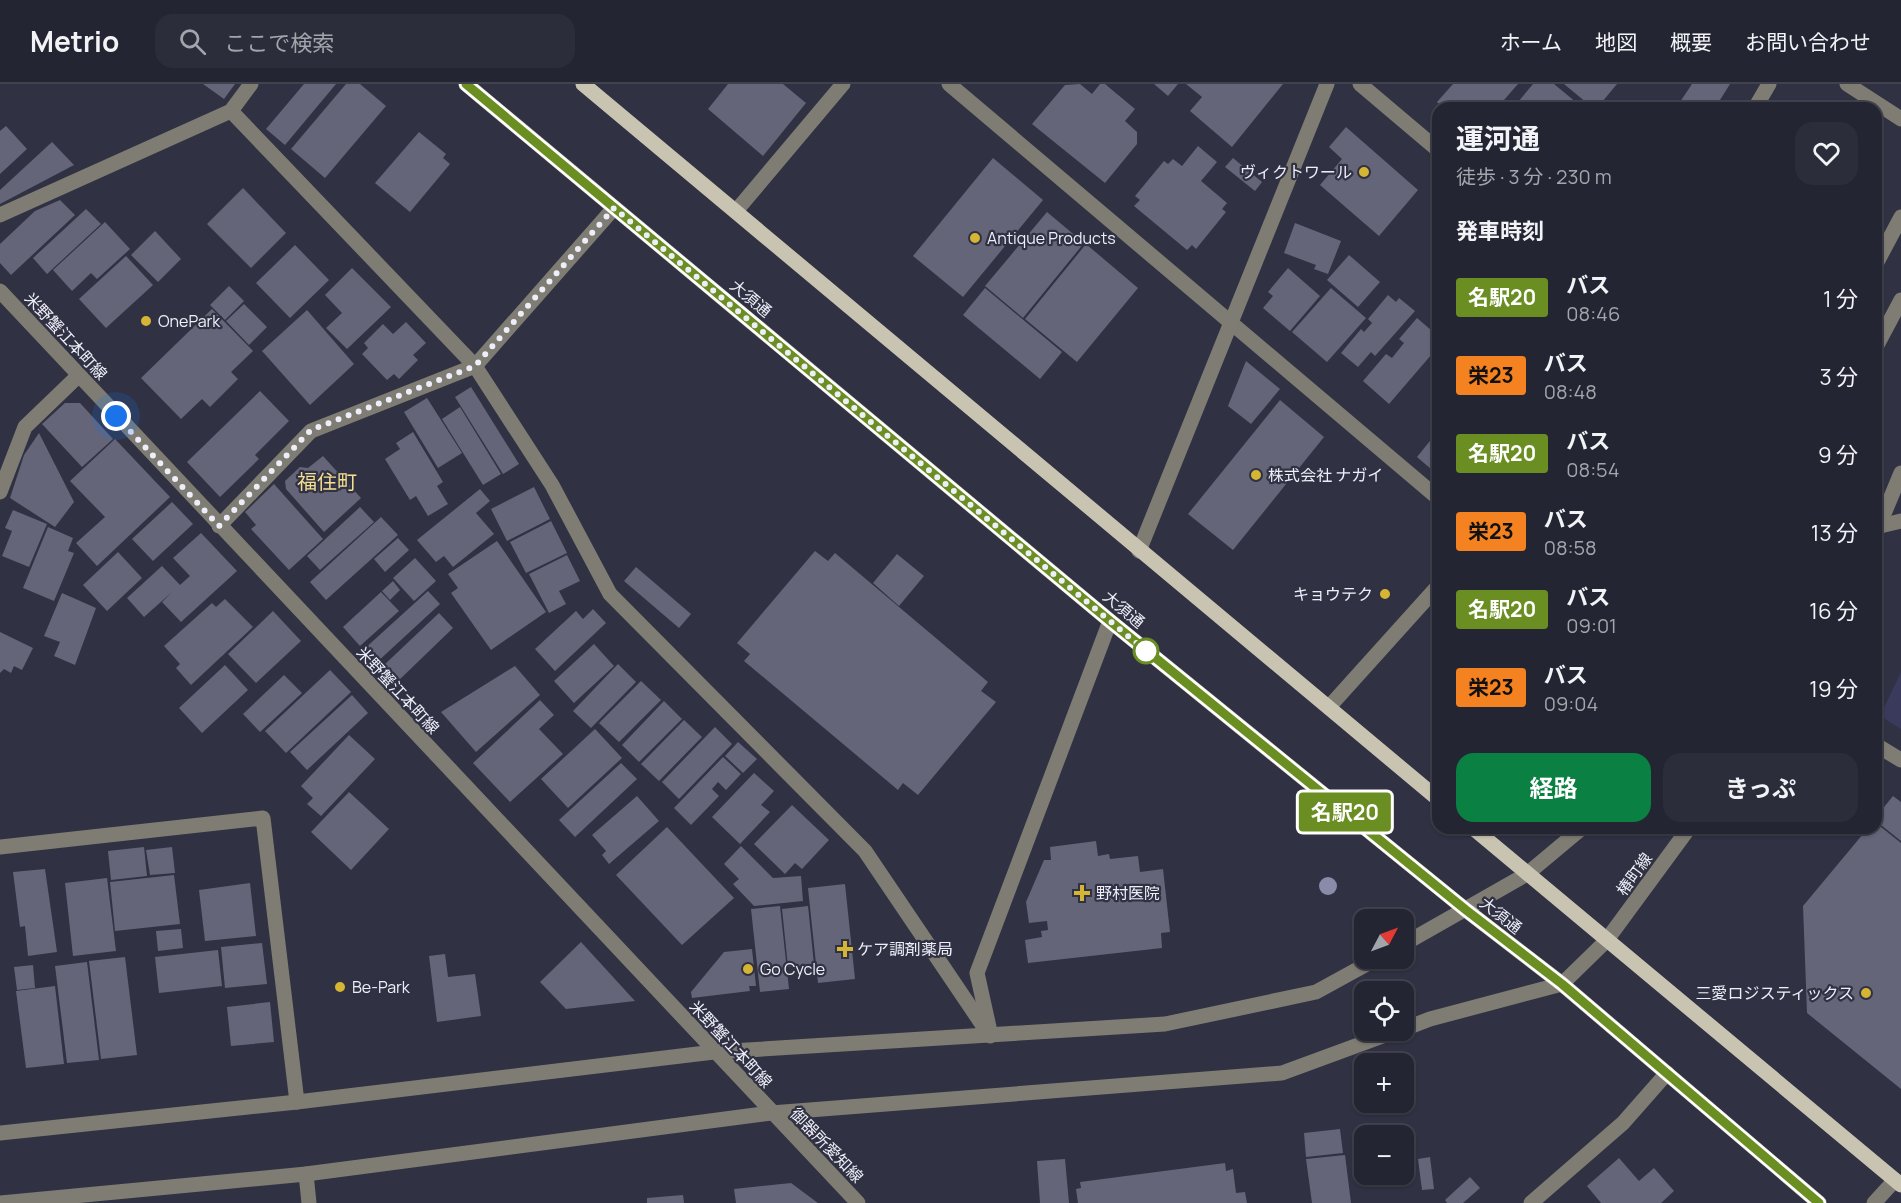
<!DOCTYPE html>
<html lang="ja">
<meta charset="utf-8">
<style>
:root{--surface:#242532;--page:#2c2d3a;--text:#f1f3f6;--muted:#a3a5ac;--line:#41424d;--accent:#0b8043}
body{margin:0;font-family:Manrope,"Noto Sans JP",sans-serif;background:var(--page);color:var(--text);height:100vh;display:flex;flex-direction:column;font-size:22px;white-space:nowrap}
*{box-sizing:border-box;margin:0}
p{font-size:20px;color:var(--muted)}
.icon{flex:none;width:33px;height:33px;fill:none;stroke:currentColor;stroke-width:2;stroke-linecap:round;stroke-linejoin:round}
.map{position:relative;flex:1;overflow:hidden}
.panel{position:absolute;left:1432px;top:18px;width:450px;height:732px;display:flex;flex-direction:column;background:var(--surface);border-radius:18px;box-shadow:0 2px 4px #0004,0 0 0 2px var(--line)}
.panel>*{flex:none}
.badge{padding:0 12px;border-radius:4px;font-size:21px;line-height:39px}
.needle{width:39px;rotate:49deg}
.controls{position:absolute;left:1354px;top:825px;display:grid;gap:12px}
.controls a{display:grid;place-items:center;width:60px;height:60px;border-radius:12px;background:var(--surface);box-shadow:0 2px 4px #0004,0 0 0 2px var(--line);font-size:30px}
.you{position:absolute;width:30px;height:30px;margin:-15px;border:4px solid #fff;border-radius:50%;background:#1a73e8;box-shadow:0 0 0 9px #1a73e833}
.map>.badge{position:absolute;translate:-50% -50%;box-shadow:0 0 0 3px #fff}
h2{padding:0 24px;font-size:22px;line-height:54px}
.round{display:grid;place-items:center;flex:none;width:63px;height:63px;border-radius:18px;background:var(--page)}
.head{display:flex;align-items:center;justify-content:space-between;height:102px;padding:0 24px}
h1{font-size:28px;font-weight:700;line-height:45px}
.cta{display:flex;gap:12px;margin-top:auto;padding:12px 24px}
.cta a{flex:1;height:69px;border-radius:18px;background:var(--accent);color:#fff;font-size:24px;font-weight:700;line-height:69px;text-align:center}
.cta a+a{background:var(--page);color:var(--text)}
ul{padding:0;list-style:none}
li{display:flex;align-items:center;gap:18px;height:78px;padding:0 24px}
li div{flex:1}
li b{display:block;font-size:22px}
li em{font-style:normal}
li .badge{min-width:66px;font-weight:700;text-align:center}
header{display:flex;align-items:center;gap:36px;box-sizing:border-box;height:84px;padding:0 30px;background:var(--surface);border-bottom:2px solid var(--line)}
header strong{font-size:28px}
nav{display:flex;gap:33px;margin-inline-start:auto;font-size:21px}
.search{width:420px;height:54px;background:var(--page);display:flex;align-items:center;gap:15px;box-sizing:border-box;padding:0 21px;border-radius:18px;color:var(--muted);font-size:22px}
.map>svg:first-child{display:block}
</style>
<header>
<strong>Metrio</strong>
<div class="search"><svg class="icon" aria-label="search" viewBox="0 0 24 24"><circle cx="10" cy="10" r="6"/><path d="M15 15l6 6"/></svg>ここで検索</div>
<nav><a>ホーム</a><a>地図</a><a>概要</a><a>お問い合わせ</a></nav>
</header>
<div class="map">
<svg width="1901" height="1119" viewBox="0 0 1901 1119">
<rect width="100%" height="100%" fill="#303142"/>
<!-- green -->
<path fill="#393a5c" d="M1901 588V645L1880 632Z"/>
<!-- building -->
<g fill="#646578">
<path d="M203 0H235L224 15Z"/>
<path d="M304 0H336L285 61 266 45Z"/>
<path d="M346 0H360L386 22 325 94 291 65Z"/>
<path d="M728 0H783L806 19 763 72 708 25Z"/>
<path d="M1080 0 1092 10 1100 0H1105L1135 25 1125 37 1137 48V60L1105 99 1032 40 1065 1Z"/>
<path d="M1154 0H1178L1168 12Z"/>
<path d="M1186 0H1283L1232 63 1190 27 1202 13Z"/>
<path d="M1453 0H1518L1497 24H1443L1437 18Z"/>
<path d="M1533 0H1554L1583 24H1513Z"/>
<path d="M1564 0H1617L1597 24H1593Z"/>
<path d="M1692 0H1730L1715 24H1676Z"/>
<path d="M6 42 27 65 0 90V47Z"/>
<path d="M1346 43 1418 106 1379 152 1320 101 1342 75 1329 63Z"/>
<path d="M419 48 446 70 443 74 450 80 410 128 375 99Z"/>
<path d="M52 58 74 81 0 120V106Z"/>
<path d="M1198 62 1217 78 1201 97 1227 119 1222 125 1226 128 1196 165 1192 161 1187 166 1134 122 1140 116 1135 112 1164 77 1168 80 1173 75 1182 82Z"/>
<path d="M993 74 1043 116 963 213 913 172Z"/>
<path d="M1233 74 1262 98 1255 107 1225 83Z"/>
<path d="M243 104 286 149 251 184 207 140Z"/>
<path d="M60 116 75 131 11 191 0 179V160L35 127Z"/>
<path d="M86 125 101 140 47 190 33 174Z"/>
<path d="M1047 128 1084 159 1023 234 985 202Z"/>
<path d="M105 138 130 165 97 195 91 189 72 207 53 186Z"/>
<path d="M1295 139 1341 157 1328 190 1314 185 1316 181 1284 169Z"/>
<path d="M155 147 181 175 158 198 131 171Z"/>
<path d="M1086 160 1138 204 1077 278 1025 235Z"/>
<path d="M295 161 329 196 290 234 256 199Z"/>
<path d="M1349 171 1380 198 1358 223 1327 196Z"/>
<path d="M126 172 153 201 106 244 79 215Z"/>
<path d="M352 184 391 223 347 265 326 244 342 229 325 211Z"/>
<path d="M1288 184 1320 212 1290 247 1263 224 1273 212 1268 208Z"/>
<path d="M229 202 244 217 225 236 210 221Z"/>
<path d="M985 204 1062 268 1040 295 963 231Z"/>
<path d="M1331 204 1366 234 1327 278 1292 248Z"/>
<path d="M1388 211 1396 218 1399 214 1415 227 1375 272 1371 268 1358 283 1341 269 1361 245 1364 248 1372 239 1368 235Z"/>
<path d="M244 220 267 243 249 261 226 237Z"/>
<path d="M212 225 253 267 231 288 238 295 210 323 202 315 181 335 141 294Z"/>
<path d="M307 226 354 280 310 321 262 267Z"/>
<path d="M1417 234 1438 252V263L1389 320 1363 297 1386 270 1392 274 1404 259 1399 255Z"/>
<path d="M406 238 426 259 413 271 418 276 399 295 394 290 387 296 362 270 368 264 364 259 383 240 393 250Z"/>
<path d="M1246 277 1280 305 1251 340 1228 322Z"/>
<path d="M471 303 519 380 503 390 455 313Z"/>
<path d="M260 307 289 337 255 371 259 375 220 413 187 378Z"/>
<path d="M427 314 462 369 438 384 404 328Z"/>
<path d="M1280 316 1324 353 1233 466 1188 430Z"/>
<path d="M65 319H80L113 355 82 383 42 340Z"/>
<path d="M460 323 501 390 483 401 442 335Z"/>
<path d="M1438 347V391L1417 373Z"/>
<path d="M413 348 443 398 437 402 448 420 428 432 416 412 410 416 385 375 400 365 396 359Z"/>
<path d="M39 349 74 418 55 443 10 414 24 371Z"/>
<path d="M115 355 170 413 97 482 76 459 105 433 70 397Z"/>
<path d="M323 372 361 414 324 448 286 405 285 397 300 383 308 384Z"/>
<path d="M274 400 323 455 289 486 251 445 256 441 245 428Z"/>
<path d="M534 403 550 435 507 457 491 425Z"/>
<path d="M480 405 490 417 476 429 494 450 453 483 444 472 436 478 417 456Z"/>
<path d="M172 418 193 440 153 477 132 455Z"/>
<path d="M360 423 374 438 320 486 307 472Z"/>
<path d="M13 426 47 440 29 483 2 472 12 447 5 444Z"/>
<path d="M381 433 398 451 326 516 310 498Z"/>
<path d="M551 437 567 469 526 489 510 458Z"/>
<path d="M48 443 73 454 68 467 74 469 54 517 23 504Z"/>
<path d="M201 449 237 487 181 538 162 518 172 508 144 533 127 514 162 482 180 501 190 492 173 474Z"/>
<path d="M398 454 409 466 385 488 374 475Z"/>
<path d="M497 457 546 528 491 566 451 509 458 504 448 490Z"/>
<path d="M815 467 828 477 835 469 988 598 981 607 996 618 918 711 903 699 898 706 744 577 750 570 737 559Z"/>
<path d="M118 468 142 494 107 527 83 501Z"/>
<path d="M897 470 924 492 899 522 873 499Z"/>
<path d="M567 471 580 497 559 507 566 520 549 529 529 490Z"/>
<path d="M415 474 436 497 414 517 393 494Z"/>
<path d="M636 483 691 530 679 544 624 497Z"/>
<path d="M393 497 400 506 390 516 382 507Z"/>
<path d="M428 507 440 520 375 580 362 567Z"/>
<path d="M381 508 399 527 360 562 343 543Z"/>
<path d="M62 509 96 524 75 581 54 572 60 558 44 552Z"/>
<path d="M225 515 253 543 191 601 176 584 180 580 164 562 212 519 216 523Z"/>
<path d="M593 525 606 539 555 587 535 565 576 527 583 535Z"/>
<path d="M273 527 301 557 256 599 228 570Z"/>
<path d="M439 529 453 544 396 599 382 583Z"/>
<path d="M0 548 33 564 22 586 14 582 11 589 4 585 0 589Z"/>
<path d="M594 560 614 582 574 619 554 597Z"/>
<path d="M618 580 636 598 591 644 573 627Z"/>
<path d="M225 581 248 606 202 649 179 624Z"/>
<path d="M515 582 540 611 476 668 441 628Z"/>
<path d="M330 586 351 608 286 669 265 647Z"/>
<path d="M284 591 302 609 260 648 243 630Z"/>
<path d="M641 597 661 616 619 658 599 639Z"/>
<path d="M352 611 368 629 307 686 290 668Z"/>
<path d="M540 616 554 631 539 645 563 670 510 718 473 679Z"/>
<path d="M664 617 682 635 639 678 622 661Z"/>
<path d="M684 636 702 653 659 697 641 680Z"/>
<path d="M715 643 732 660 679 715 662 698Z"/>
<path d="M595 645 622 674 568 724 541 695Z"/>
<path d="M349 651 375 675 321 732 307 720 313 714 301 702Z"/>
<path d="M738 658 757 675 743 689 725 672Z"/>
<path d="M723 673 741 690 726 706 718 698 712 705 719 712 691 741 674 724Z"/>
<path d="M621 679 637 695 575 753 559 736Z"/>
<path d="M754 689 774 707 761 721 770 728 740 760 712 733Z"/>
<path d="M349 708 389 745 351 786 311 748Z"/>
<path d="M637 712 659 737 609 780 602 771 606 767 592 751Z"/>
<path d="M1893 712 1901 718V757L1876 737V733Z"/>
<path d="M792 721 829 756 802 785 795 779 785 790 754 760Z"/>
<path d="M1876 739 1901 759V1005L1807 929 1803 822 1868 744H1876Z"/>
<path d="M667 743 734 814 682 861 616 791Z"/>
<path d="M1096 757 1098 772 1109 770 1110 775 1138 772 1140 788 1163 785 1170 848 1161 849 1162 864 1028 879 1025 856 1042 853 1041 847 1048 846 1047 837 1029 839 1026 818 1044 776H1051L1050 763Z"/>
<path d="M741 762 773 794 801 792 803 817 754 822 733 800 739 795 724 780Z"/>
<path d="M144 763 147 792 111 796 108 767Z"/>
<path d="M172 763 175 789 150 791 146 766Z"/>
<path d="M45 785 57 868 28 872 25 842 20 843 13 788Z"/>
<path d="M174 791 180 840 115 847 110 798Z"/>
<path d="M107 794 116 867 73 872 65 799Z"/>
<path d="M250 799 256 852 205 857 199 806Z"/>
<path d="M845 800 855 895 818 899 808 804Z"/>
<path d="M780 822 789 905 760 908 751 825Z"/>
<path d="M808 822 814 880 788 883 782 825Z"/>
<path d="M181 845 183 864 158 867 156 847Z"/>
<path d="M581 858 635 917 566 925 540 898Z"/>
<path d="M262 859 267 900 225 904 221 863Z"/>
<path d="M752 865 756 902H749L750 907 692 914 691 908 724 868Z"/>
<path d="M218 866 222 902 159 909 155 873Z"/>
<path d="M445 870 448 893 475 890 481 932 437 938 429 872Z"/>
<path d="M125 873 137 971 101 975 89 877Z"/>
<path d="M87 878 99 976 67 979 55 882Z"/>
<path d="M33 881 35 904 17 906 14 883Z"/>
<path d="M55 902 64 980 26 984 16 907Z"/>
<path d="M270 918 274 958 231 962 227 923Z"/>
<path d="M1340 1045 1343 1069 1306 1073 1304 1049Z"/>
<path d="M1345 1071 1351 1119H1312L1306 1075Z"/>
<path d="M1430 1073 1434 1105 1422 1106 1418 1075Z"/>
<path d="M1619 1074 1639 1097 1654 1084 1674 1107 1661 1119H1601L1587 1102Z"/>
<path d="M1065 1075 1069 1119H1040L1037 1077Z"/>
<path d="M1225 1079 1226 1087 1233 1085 1236 1109 1245 1108 1247 1119H1078L1076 1105 1081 1104 1080 1098Z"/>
<path d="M1470 1093 1480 1104 1463 1119H1447L1445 1116Z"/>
<path d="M791 1099 818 1119H736L734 1105Z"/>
<path d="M683 1111 684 1119H647V1114Z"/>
</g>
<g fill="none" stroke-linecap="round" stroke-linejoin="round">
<!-- minor -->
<g stroke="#7e7c73" stroke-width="15">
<path d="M949 0 1438 414"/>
<path d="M1360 0 1438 66"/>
<path d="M1847 0 1901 35"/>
<path d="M1755 24 1769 0"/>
<path d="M231 27 475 282 552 401 610 510 865 767 990 952"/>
<path d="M736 127 843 0"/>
<path d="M0 131 231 27 251 0"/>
<path d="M1876 180 1901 133"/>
<path d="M0 207 858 1119"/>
<path d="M1876 263 1901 216"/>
<path d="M0 408 25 343 78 292"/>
<path d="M219 442 311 347 475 282 614 124"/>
<path d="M1880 442 1901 437"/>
<path d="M1876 449 1901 389"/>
<path d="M1139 467 1327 0"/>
<path d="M1329 623 1438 502"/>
<path d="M1876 661 1901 676"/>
<path d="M0 763 263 734 297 1018"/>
<path d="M1404 860 1527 790 1582 744"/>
<path d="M989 943 977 889 1110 537"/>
<path d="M1404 945 1430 935 1562 900 1606 857 1689 744"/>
<path d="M0 1049 297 1018 714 968 1165 940 1316 908 1378 874"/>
<path d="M306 1090 309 1119"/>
<path d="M0 1119 306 1090 771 1029 1282 989 1399 946"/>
<path d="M1531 1119 1623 1039 1667 989"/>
<path d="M1874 1119 1895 1096"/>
</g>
<!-- major -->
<g stroke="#c9c4b2" stroke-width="15">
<path d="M466 0 1110 537 1466 826 1562 900 1819 1119"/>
<path d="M583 0 1438 715"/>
<path d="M1473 744 1901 1101"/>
</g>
</g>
<!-- trees -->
<circle fill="#898ba9" cx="1328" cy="802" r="9"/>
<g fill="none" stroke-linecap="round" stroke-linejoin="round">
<!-- line casing -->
<g stroke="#fff" stroke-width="14">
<path id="line" d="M466 0 1110 537 1466 826 1562 900 1819 1119"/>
</g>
<!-- line -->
<use href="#line" stroke="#6b8e23" stroke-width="9"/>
<!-- walk -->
<path stroke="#edeef9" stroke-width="6" stroke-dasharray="0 10.8" d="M116 332 219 442 311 346 475 282 614 124 1146 567"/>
</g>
<!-- markers -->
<g fill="#d5b534" stroke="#303142" stroke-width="2">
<circle cx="1364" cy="88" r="6"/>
<circle cx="975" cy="154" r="6"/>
<circle cx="146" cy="237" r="6"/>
<circle cx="1256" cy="391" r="6"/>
<circle cx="1385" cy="510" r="6"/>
<path d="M1079 800h6v6h6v6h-6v6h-6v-6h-6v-6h6z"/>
<path d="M842 856h6v6h6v6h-6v6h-6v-6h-6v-6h6z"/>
<circle cx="748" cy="885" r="6"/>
<circle cx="340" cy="903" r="6"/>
<circle cx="1866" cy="909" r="6"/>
</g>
<circle fill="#fff" stroke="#6b8e23" stroke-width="3" cx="1146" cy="567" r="12"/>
<g text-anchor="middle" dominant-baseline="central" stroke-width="4.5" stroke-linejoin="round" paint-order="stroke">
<!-- poi labels -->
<g font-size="16" fill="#edeef9" stroke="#303142" text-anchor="start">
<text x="1352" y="88" text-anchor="end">ヴィクトワール</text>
<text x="987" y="154">Antique Products</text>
<text x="158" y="237">OnePark</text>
<text x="1268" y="391">株式会社 ナガイ</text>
<text x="1373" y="510" text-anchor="end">キョウテク</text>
<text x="1096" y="809">野村医院</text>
<text x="857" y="865">ケア調剤薬局</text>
<text x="760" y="885">Go Cycle</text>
<text x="352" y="903">Be-Park</text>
<text x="1854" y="909" text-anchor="end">三愛ロジスティックス</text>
</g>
<!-- street labels -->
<g font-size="16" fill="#edeef9" stroke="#303142">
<text transform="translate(751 214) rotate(40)">大須通</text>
<text transform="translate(66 252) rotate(47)">米野蟹江本町線</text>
<text transform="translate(1124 525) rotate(40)">大須通</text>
<text transform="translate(398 606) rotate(47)">米野蟹江本町線</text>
<text transform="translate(1634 790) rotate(-54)">椿町線</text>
<text transform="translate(1501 831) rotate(38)">大須通</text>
<text transform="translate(731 960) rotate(47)">米野蟹江本町線</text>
<text transform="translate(827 1061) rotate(46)">御器所愛知線</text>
</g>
<!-- quarter labels -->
<g font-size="20" fill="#f5df91" stroke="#303142">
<text x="327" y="397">福住町</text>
</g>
</g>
</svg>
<div class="controls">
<a><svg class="needle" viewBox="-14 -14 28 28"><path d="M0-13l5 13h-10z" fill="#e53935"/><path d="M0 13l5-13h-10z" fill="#a3a5ac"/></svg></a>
<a><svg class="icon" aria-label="locate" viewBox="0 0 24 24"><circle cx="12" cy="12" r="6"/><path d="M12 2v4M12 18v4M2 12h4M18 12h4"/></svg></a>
<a>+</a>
<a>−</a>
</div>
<div class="you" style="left:116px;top:332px"></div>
<b class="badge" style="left:1345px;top:728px;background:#6b8e23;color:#fff">名駅20</b>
<section class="panel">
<div class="head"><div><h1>運河通</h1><p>徒歩 · 3 分 · 230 m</p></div><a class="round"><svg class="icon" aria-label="heart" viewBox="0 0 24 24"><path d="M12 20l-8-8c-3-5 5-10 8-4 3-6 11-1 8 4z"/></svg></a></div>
<h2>発車時刻</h2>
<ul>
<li><span class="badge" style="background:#6b8e23;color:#fff">名駅20</span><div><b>バス</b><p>08:46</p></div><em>1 分</em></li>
<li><span class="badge" style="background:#f58220;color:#111">栄23</span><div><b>バス</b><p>08:48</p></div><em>3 分</em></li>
<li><span class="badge" style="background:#6b8e23;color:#fff">名駅20</span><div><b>バス</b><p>08:54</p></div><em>9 分</em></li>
<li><span class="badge" style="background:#f58220;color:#111">栄23</span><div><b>バス</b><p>08:58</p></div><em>13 分</em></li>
<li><span class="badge" style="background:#6b8e23;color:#fff">名駅20</span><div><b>バス</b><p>09:01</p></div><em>16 分</em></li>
<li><span class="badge" style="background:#f58220;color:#111">栄23</span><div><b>バス</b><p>09:04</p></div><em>19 分</em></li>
</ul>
<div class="cta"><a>経路</a><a>きっぷ</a></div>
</section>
</div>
